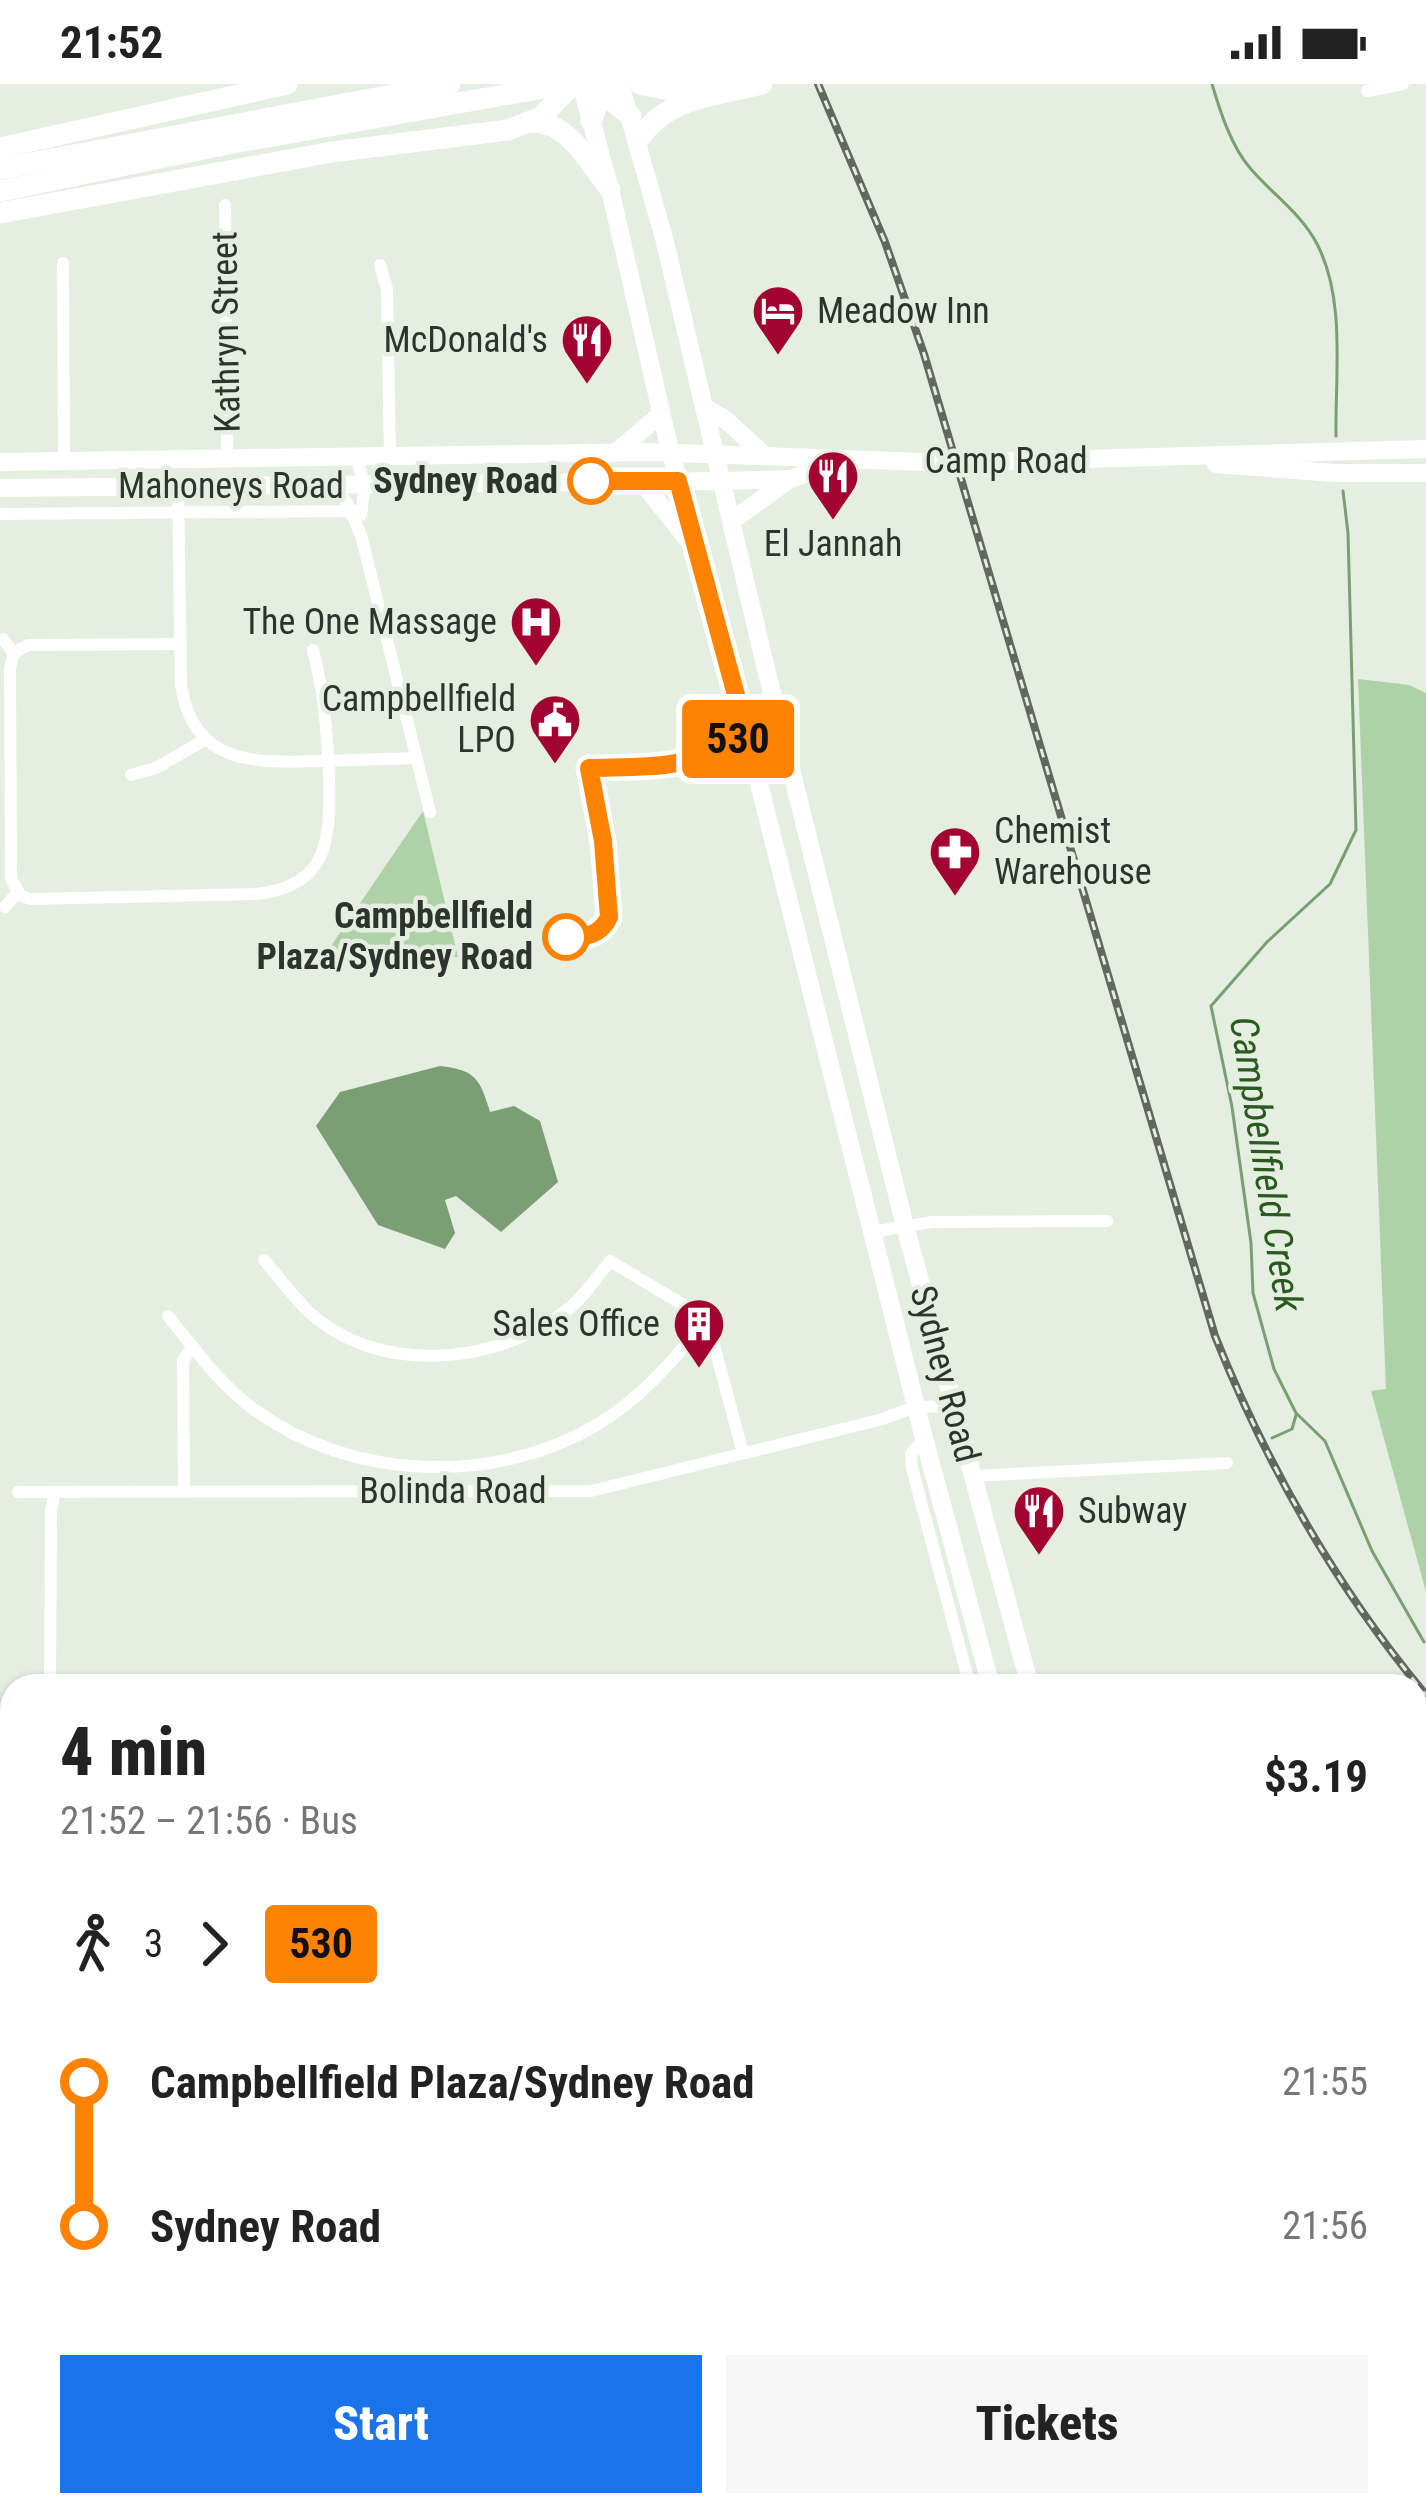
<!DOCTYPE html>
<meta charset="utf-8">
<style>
:root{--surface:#fff;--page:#f6f6f6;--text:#222;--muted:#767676;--accent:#1a73e8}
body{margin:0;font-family:"Roboto Condensed",sans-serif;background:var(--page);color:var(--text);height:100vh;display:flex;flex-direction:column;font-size:45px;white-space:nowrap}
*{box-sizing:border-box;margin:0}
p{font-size:39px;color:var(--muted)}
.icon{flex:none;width:66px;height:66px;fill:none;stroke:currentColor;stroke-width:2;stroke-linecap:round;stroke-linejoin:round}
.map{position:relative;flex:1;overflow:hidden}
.details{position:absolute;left:0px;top:1590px;width:1428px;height:843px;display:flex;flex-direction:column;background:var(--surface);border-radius:36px 36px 0 0;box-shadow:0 3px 9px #0004}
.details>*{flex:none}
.badge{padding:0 24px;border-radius:9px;font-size:42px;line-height:78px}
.map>.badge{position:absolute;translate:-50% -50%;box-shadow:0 0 0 6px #fff}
.legs{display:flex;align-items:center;gap:18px;height:132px;padding:0 60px;font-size:39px}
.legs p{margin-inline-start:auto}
.headline{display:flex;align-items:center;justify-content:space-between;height:204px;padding:0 60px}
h1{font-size:66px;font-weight:800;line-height:90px}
.action{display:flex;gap:24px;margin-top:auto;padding:24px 60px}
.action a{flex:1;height:138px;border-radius:0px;background:var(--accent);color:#fff;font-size:48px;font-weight:800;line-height:138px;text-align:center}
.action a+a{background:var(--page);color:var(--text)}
ul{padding:0 60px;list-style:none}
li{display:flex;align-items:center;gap:42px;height:144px;font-size:45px}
li i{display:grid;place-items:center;width:18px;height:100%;margin:0 15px;background:currentColor}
li i::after{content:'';width:30px;height:30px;margin:-15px;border:9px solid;border-radius:50%;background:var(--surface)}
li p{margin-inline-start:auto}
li:first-child i{background:linear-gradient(#0000 50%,currentColor 0)}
li:last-child i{background:linear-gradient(currentColor 50%,#0000 0)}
.status{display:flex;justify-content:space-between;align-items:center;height:84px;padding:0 60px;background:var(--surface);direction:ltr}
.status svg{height:33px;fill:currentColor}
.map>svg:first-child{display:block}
</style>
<div class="status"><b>21:52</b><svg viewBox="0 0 49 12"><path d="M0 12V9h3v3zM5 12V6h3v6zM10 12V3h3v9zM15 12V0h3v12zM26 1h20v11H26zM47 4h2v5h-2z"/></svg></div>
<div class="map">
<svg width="1426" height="2432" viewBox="0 0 1426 2432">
<rect width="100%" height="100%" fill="#e4eee1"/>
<!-- green -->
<g fill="#afd1a7">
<path d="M1358 595 1409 601 1426 609V1508L1371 1307 1386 1305Z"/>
<path d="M423 727 458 873 322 875Z"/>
<path d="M0 2146 12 2158V2295H0Z"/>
</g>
<!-- water -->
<path fill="#7c9e74" d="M440 982C476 986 480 995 490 1028L514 1022 540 1037 558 1098 501 1148 456 1112 445 1116 455 1149 445 1165 378 1141 316 1042 340 1008Z"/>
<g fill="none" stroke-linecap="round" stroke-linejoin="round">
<!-- stream -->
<g stroke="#7c9e74" stroke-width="3">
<path d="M1212 0C1220 27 1231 62 1250 84 1272 110 1301 129 1317 160 1346 215 1335 291 1336 352"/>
<path d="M1343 407 1348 449 1356 746 1330 800 1267 858 1211 922 1232 1023 1251 1159 1253 1209 1274 1285 1296 1329 1325 1357 1372 1467 1424 1558"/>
<path d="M1272 1354 1292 1345 1296 1331"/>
</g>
<!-- minor -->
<g stroke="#fff" stroke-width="12">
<path d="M1367 7 1403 0"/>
<path d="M225 121 227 376"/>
<path d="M63 179 64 377"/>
<path d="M380 181 387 205 390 374"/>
<path d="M356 374 365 401 361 431"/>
<path d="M333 401 347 419 361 451 430 728"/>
<path d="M178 402 181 601C193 682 257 679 322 677 353 676 385 675 417 674"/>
<path d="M0 430 361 427"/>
<path d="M3 555 14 569"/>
<path d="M181 560 28 561 14 569 10 584 11 795 21 812 31 815 256 810C332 802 330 751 329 690 327 646 324 608 313 566"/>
<path d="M131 691 156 684 206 655"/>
<path d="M5 823 17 809"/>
<path d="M871 1148 932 1138 1107 1137"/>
<path d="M264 1176C278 1192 292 1211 307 1226 376 1292 496 1282 567 1226 584 1213 596 1194 610 1177L707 1235"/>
<path d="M168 1232C195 1265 220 1301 255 1326 351 1396 492 1402 595 1342 641 1315 674 1276 707 1235"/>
<path d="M707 1235 743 1369"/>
<path d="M924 1354 911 1370 912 1384 970 1602"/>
<path d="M972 1392 1227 1379"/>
<path d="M18 1408 591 1407 879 1336 916 1323 953 1322"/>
<path d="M184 1408 183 1276 193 1263"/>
<path d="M50 1602 51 1426 55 1408"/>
<path d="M1416 2008H1426"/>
<path d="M0 2043H12"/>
<path d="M228 2421 233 2432"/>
<path d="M455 2425 456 2432"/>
<path d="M7 2432 8 2304"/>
<path d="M328 2432 338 2425"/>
<path d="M594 2432V2421"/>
<path d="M743 2432V2421"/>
<path d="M1079 2432 1119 2421"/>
</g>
<!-- primary -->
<g stroke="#fff" stroke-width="18">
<path d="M0 378 650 368 951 379 1426 365"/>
<path d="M1216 380 1334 389H1426"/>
<path d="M0 404 724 397 790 395 833 381"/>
</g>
<!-- trunk -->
<g stroke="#fff" stroke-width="18">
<path d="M581 0 610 105 667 354 746 648 923 1350 991 1602"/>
<path d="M620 0 664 154 766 585 905 1142 1030 1602"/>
<path d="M706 324 726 336 764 371"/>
<path d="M615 369 661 330"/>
<path d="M641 397 688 456"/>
<path d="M733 436 790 395"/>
<path d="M689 678 725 664 746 648"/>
<path d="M1217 2421 1220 2432"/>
<path d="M1254 2421 1257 2432"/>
</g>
<!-- motorway -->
<g stroke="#fff" stroke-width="21">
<path d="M591 0 631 32"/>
<path d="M640 0 670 6 704 3"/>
<path d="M591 37 606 0"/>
<path d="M531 38C569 37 589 80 610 105"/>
<path d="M639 55C667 13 715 12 762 0"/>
<path d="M0 64 287 0"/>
<path d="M0 85 450 0"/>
<path d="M0 107 233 59 566 0"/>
<path d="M0 129 332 68 508 46 541 33 573 0"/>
</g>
<!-- rail casing -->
<g stroke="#626760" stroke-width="8">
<path id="rail" d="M818 0 885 158 924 270 1215 1252C1267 1382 1336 1503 1426 1611"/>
</g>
<!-- rail -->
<use href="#rail" stroke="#e4eee1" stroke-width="3" stroke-dasharray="9" stroke-linecap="butt"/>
</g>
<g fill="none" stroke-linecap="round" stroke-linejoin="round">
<!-- line-1 casing -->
<g stroke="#fff" stroke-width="27">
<path id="line-1" d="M566 853C585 854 601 851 609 833L603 757 589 684C650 682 695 687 746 648L678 397H591"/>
</g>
<!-- line-1 -->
<use href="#line-1" stroke="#ff8200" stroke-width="18"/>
</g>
<!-- icons -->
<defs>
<g id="hotel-pin" transform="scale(2.7)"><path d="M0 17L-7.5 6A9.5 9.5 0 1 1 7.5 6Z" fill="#a20331" stroke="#e4eee1"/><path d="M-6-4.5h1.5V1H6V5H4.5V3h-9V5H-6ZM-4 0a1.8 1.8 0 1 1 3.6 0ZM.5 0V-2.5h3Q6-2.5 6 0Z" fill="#fff"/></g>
<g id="restaurant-pin" transform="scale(2.7)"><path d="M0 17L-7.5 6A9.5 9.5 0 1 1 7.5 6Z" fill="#a20331" stroke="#e4eee1"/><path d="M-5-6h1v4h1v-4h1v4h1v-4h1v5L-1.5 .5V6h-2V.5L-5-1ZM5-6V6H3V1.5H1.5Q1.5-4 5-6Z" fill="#fff"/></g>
<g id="hospital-pin" transform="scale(2.7)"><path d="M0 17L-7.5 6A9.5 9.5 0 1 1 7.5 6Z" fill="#a20331" stroke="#e4eee1"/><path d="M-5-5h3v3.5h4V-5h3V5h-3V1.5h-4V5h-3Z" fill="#fff"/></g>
<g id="civic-pin" transform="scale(2.7)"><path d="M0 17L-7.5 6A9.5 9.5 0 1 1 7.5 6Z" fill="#a20331" stroke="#e4eee1"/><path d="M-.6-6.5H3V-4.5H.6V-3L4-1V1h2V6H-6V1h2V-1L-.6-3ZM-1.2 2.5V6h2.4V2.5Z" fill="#fff"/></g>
<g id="pharmacy-pin" transform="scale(2.7)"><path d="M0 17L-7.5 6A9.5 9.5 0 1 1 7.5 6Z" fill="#a20331" stroke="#e4eee1"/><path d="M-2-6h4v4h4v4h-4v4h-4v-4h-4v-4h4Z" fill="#fff"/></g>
<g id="building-pin" transform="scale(2.7)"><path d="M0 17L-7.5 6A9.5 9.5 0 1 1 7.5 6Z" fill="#a20331" stroke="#e4eee1"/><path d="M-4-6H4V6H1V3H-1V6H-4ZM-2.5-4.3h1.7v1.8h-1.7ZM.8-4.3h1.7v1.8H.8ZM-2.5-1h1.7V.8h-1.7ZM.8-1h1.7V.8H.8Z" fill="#fff"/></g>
</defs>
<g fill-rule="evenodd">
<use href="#hotel-pin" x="778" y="227"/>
<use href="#restaurant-pin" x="587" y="256"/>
<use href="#restaurant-pin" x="833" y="392"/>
<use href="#hospital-pin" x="536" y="538"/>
<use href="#civic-pin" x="555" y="636"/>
<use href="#pharmacy-pin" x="955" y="768"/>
<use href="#building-pin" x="699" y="1240"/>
<use href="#restaurant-pin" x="1039" y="1427"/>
</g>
<!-- markers -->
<g fill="#fff" stroke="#ff8200" stroke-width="6">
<circle cx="591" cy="397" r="21"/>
<circle cx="566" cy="853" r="21"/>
</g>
<g text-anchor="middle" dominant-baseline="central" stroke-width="9" stroke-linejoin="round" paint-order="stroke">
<!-- poi labels -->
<g font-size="36" fill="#2f332e" stroke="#e4eee1" text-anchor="end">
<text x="817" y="227" text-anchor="start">Meadow Inn</text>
<text x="548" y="256">McDonald's</text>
<text x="833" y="460" text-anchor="middle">El Jannah</text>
<text x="497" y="538">The One Massage</text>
<text x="516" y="615">Campbellfield<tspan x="516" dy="41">LPO</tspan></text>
<text x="994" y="747" text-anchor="start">Chemist<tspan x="994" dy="41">Warehouse</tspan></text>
<text x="660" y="1240">Sales Office</text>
<text x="1078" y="1427" text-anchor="start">Subway</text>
</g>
<!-- street labels -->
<g font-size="36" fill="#2f332e" stroke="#e4eee1">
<text transform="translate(226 248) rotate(-91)">Kathryn Street</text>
<text x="1006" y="377">Camp Road</text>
<text x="231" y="402">Mahoneys Road</text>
<text transform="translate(945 1290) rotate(75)">Sydney Road</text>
<text x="453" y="1407">Bolinda Road</text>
</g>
<!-- stop labels -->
<g font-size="36" font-weight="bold" fill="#2f332e" stroke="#e4eee1" text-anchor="end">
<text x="558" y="397">Sydney Road</text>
<text x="533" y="832">Campbellfield<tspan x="533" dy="41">Plaza/Sydney Road</tspan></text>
</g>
<!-- water labels -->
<g font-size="39" font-style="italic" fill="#2b591f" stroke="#e4eee1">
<text transform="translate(1266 1080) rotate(81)">Campbellfield Creek</text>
</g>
</g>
</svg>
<b class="badge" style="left:738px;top:655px;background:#ff8200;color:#111">530</b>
<section class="details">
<div class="headline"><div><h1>4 min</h1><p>21:52 – 21:56 · Bus</p></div><b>$3.19</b></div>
<div class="legs"><svg class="icon" aria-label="walk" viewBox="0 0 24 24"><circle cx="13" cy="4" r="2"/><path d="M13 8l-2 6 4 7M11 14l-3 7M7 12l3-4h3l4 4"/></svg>3<svg class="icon" aria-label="forward" viewBox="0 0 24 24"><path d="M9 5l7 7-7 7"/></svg><b class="badge" style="background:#ff8200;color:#111">530</b></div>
<ul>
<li><i style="color:#ff8200"></i><b>Campbellfield Plaza/Sydney Road</b><p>21:55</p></li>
<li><i style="color:#ff8200"></i><b>Sydney Road</b><p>21:56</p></li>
</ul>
<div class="action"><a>Start</a><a>Tickets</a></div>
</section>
</div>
